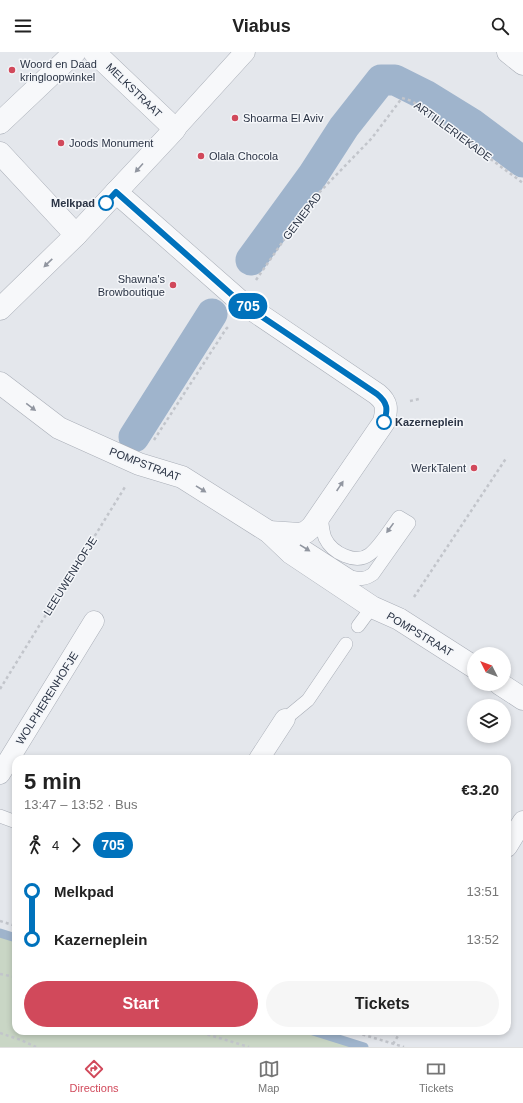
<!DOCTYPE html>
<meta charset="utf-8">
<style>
:root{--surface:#fff;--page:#f6f6f6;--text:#222;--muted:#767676;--line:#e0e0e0;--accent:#d1495b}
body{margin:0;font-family:Helvetica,sans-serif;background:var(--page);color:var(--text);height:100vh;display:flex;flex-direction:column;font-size:15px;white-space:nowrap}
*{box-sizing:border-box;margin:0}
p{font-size:13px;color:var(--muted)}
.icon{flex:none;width:22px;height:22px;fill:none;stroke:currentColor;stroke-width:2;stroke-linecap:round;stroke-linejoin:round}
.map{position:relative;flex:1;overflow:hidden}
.sheet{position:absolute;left:12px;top:703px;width:499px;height:280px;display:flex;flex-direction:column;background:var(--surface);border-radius:12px;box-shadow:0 2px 6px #0003}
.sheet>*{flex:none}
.badge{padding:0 8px;border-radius:13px;font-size:14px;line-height:26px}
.needle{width:26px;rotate:312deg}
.fabs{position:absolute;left:467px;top:595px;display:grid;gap:8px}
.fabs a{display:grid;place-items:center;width:44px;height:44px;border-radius:50%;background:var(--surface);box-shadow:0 2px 6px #0003;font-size:20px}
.map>.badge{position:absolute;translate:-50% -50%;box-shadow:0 0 0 2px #fff}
.legs{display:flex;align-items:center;gap:6px;height:44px;padding:0 12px;font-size:13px}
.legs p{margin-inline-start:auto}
.overview{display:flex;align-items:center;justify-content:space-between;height:68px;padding:0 12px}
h1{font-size:22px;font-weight:700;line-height:30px}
.button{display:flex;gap:8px;margin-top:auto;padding:8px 12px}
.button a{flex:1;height:46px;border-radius:24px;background:var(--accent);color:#fff;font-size:16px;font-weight:700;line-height:46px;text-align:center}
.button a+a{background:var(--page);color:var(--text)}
ul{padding:0 12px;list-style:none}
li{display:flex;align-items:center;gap:14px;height:48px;font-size:15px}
li i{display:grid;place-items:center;width:6px;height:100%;margin:0 5px;background:currentColor}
li i::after{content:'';width:10px;height:10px;margin:-5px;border:3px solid;border-radius:50%;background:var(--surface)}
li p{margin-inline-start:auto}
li:first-child i{background:linear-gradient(#0000 50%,currentColor 0)}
li:last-child i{background:linear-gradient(currentColor 50%,#0000 0)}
header{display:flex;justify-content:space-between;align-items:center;height:52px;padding:0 12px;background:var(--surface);font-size:18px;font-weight:700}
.tabs{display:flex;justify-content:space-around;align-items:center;height:56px;border-top:1px solid var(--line);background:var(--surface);font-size:11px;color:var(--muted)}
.tabs a{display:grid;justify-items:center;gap:2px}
.tabs .selected{color:var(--accent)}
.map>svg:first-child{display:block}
</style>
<header><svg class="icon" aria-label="menu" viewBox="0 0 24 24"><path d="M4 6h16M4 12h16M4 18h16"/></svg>Viabus<svg class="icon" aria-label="search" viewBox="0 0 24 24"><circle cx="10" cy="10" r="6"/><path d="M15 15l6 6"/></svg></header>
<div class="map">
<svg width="523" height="995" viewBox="0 0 523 995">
<rect width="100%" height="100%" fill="#e4e7ec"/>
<!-- green -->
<path fill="#c9d6c5" d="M0 884 16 889V979H303L354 995H0Z"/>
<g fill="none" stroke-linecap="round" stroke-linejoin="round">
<!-- stream -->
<g stroke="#9fb4cc" stroke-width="9">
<path d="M0 881 16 886"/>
<path d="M313 979 364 995"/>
</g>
<!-- canal -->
<g stroke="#9fb4cc" stroke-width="31">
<path d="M251 208 313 123 344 75 381 28H395L425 43 472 72 523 110"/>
<path d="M134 385 212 262"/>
</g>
<!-- service casing -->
<g stroke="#a9aeb7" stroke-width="14">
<g id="service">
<path d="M284 486 300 492 351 525C360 527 364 528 373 522L409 471 399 465C391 476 380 494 370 502 356 513 332 501 325 486 322 478 322 470 321 462"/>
<path d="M358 574 372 555"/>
<path d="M285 667 308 648 346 592"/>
<path d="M0 764 16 770"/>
</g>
</g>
<!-- pedestrian casing -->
<g stroke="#a9aeb7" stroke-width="21">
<g id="pedestrian">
<path d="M175 77 245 0"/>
<path d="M259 707 285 667"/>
<path d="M0 722 94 569"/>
<path d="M507 795 523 769"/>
</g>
</g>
<!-- minor casing -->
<g stroke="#a9aeb7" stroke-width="23">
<g id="minor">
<path d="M508 0 523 12"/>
<path d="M0 71 75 0"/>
<path d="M0 101 76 183"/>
<path d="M116 140 241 250 377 342C388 351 387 357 384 370L312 475 306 480 300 482 269 480"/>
<path d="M0 257 76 183 175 77 94 0"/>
<path d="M0 331 59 376 139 412 182 425 269 480 291 501 372 555 399 567 474 615"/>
<path d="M500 632 523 647"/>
</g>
</g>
<!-- path -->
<g stroke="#c2c5cb" stroke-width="2.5" stroke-dasharray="3 3" stroke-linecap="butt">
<path d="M256 228 311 149 372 86 402 46 412 49 523 131"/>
<path d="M410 349 419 347"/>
<path d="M154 388 226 277 229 274"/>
<path d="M414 545 507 405"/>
<path d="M0 637 125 435"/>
<path d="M0 869 16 874"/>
<path d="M0 922 16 925"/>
<path d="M196 979 249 995"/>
<path d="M351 979 404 995"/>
<path d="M0 981 21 988 36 995"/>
<path d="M393 992 401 979"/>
</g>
<!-- service -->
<use href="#service" stroke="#f7f8fa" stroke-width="13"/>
<!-- pedestrian -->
<use href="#pedestrian" stroke="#f7f8fa" stroke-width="20"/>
<!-- minor -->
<use href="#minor" stroke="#f7f8fa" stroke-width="22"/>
</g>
<!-- one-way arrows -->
<defs><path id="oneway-solid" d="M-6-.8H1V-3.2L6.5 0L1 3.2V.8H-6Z"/></defs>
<g fill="#9196a0">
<use href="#oneway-solid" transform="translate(139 116) rotate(132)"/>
<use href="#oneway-solid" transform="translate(48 211) rotate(136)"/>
<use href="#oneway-solid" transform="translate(31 355) rotate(37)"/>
<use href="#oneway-solid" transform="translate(340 434) rotate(-56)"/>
<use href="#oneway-solid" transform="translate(201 437) rotate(32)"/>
<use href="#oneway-solid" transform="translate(390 476) rotate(126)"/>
<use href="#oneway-solid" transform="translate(305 496) rotate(32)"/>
</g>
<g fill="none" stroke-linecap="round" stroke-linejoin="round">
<!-- line-1 casing -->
<g stroke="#fff" stroke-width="9">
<path id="line-1" d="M106 151 116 140 240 250 377 342C388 351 388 357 384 370"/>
</g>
<!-- line-1 -->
<use href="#line-1" stroke="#0072bc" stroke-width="6"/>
</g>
<!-- markers -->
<g fill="#d1495b" stroke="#f4f6f9" stroke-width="1.5">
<circle cx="12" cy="18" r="4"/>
<circle cx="235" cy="66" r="4"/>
<circle cx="61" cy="91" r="4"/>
<circle cx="201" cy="104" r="4"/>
<circle cx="173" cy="233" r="4"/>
<circle cx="474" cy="416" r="4"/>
</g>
<g fill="#fff" stroke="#0072bc" stroke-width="2">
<circle cx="106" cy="151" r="7"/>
<circle cx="384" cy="370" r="7"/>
</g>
<g text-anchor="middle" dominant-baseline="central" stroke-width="3" stroke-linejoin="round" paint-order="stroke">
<!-- poi labels -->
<g font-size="11" fill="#2b3445" stroke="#f4f6f9" text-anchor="start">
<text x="20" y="12">Woord en Daad<tspan x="20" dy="13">kringloopwinkel</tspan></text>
<text x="243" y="66">Shoarma El Aviv</text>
<text x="69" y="91">Joods Monument</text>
<text x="209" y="104">Olala Chocola</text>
<text x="165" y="227" text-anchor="end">Shawna's<tspan x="165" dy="13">Browboutique</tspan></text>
<text x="466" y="416" text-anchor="end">WerkTalent</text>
</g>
<!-- street labels -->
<g font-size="11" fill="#2b3445" stroke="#f4f6f9">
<text transform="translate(134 38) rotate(44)">MELKSTRAAT</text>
<text transform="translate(453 79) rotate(36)">ARTILLERIEKADE</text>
<text transform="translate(302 164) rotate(-53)">GENIEPAD</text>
<text transform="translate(145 412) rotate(21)">POMPSTRAAT</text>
<text transform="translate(70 524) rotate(-58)">LEEUWENHOFJE</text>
<text transform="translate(420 582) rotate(31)">POMPSTRAAT</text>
<text transform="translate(47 646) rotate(-58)">WOLPHERENHOFJE</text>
</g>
<!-- stop labels -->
<g font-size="11" font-weight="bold" fill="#2b3445" stroke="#f4f6f9" text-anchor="end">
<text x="95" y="151">Melkpad</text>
<text x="395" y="370" text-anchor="start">Kazerneplein</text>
</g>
</g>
</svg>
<div class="fabs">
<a><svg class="needle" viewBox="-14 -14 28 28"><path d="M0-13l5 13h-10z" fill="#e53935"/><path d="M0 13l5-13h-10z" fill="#767676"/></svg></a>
<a><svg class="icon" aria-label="layers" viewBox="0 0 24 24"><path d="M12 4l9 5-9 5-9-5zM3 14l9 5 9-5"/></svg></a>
</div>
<b class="badge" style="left:248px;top:254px;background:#0072bc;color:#fff">705</b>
<section class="sheet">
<div class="overview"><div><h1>5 min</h1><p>13:47 – 13:52 · Bus</p></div><b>€3.20</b></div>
<div class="legs"><svg class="icon" aria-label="walk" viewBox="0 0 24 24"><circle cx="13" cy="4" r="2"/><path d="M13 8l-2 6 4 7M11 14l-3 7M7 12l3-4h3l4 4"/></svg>4<svg class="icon" aria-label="forward" viewBox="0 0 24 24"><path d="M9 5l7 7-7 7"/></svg><b class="badge" style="background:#0072bc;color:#fff">705</b></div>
<ul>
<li><i style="color:#0072bc"></i><b>Melkpad</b><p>13:51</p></li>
<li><i style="color:#0072bc"></i><b>Kazerneplein</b><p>13:52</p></li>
</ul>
<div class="button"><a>Start</a><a>Tickets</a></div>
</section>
</div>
<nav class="tabs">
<a class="selected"><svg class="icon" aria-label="directions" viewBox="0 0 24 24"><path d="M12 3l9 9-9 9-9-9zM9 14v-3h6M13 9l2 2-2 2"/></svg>Directions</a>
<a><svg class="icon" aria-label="map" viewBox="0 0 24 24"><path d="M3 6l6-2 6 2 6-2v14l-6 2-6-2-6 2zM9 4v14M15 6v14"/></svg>Map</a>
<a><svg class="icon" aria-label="tickets" viewBox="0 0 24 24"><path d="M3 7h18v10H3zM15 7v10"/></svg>Tickets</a>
</nav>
